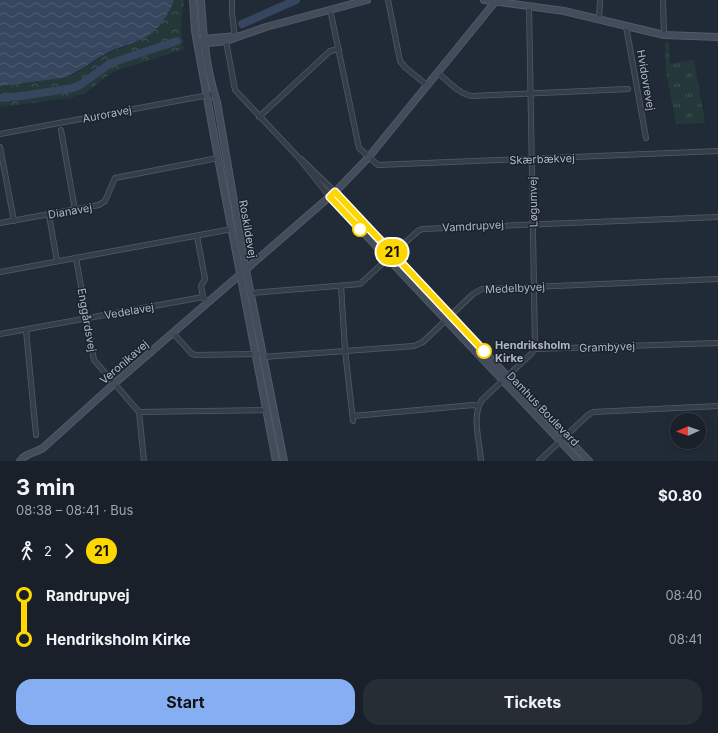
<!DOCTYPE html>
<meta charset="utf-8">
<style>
:root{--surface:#192029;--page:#262d35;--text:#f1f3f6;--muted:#9fa3a8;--line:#373e46;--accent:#86aff3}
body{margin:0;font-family:Inter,sans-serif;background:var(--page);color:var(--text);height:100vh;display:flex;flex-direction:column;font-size:15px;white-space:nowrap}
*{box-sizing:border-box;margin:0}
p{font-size:13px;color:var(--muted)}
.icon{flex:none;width:22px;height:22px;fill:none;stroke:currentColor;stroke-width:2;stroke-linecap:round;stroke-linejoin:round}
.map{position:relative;height:461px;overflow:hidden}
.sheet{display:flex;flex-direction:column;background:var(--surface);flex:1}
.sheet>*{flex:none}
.badge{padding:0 8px;border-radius:13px;font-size:14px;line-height:26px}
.needle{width:26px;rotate:268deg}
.buttons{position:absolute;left:670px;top:413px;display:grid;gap:8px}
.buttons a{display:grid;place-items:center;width:36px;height:36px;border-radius:50%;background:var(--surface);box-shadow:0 2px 10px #0003,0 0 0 1px var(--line);font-size:20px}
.map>.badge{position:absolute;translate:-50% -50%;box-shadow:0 0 0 2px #fff}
.legs{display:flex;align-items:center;gap:6px;height:44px;padding:0 16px;font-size:13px}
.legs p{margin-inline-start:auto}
.summary{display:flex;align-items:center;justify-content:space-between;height:68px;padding:0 16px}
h1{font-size:22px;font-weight:700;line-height:30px}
.action{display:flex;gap:8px;margin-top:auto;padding:8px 16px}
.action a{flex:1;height:46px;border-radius:16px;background:var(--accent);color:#111;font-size:16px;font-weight:700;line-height:46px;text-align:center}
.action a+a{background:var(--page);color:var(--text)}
ul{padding:0 16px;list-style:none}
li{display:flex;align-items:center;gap:14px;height:44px;font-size:15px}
li i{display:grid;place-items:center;width:6px;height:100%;margin:0 5px;background:currentColor}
li i::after{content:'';width:10px;height:10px;margin:-5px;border:3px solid;border-radius:50%;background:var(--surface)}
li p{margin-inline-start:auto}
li:first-child i{background:linear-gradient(#0000 50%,currentColor 0)}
li:last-child i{background:linear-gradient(currentColor 50%,#0000 0)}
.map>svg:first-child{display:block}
</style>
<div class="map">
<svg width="718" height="461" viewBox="0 0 718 461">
<defs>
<pattern id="grass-tufts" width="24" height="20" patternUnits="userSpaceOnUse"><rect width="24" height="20" fill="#243839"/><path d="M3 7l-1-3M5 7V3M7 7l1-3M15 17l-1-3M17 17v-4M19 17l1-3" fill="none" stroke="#415354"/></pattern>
<pattern id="park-crowns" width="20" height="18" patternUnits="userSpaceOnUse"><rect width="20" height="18" fill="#243839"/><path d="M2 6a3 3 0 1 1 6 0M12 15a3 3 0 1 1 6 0" fill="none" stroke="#415354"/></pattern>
<pattern id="water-waves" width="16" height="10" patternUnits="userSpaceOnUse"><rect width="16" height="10" fill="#36465e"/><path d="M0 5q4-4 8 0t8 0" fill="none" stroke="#515e73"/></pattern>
</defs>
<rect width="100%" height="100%" fill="#212b37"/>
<!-- grass -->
<path fill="url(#grass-tufts)" d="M665 42H669L670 64 694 60 705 123 676 124 666 71Z"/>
<!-- park -->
<path fill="url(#park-crowns)" d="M174 0H184C181 18 180 30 184 49L113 72 85 93 70 98 0 107V86L63 78 73 75 110 52 140 41Z"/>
<!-- water -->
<path fill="url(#water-waves)" d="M0 0H174C168 17 155 35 138 41 129 45 118 47 109 52 93 60 80 72 63 78L0 86Z"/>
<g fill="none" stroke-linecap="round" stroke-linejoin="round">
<!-- river -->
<g stroke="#36465e" stroke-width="8">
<path d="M242 24 296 0"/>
<path d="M0 98 22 96 73 88 80 85 111 63 177 41"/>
</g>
<!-- street casing -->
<g stroke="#525a66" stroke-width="6">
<g id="street">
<path d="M232 0V13L235 38"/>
<path d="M388 0 400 61 406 68 428 86"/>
<path d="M663 0 664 35"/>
<path d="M330 9 359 148 378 165 718 151"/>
<path d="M599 20 600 0"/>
<path d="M626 26 646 138"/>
<path d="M226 41 235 90 298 157 330 197"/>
<path d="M438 73C448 81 459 94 472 96L628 89"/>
<path d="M259 117 330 51 339 49"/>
<path d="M61 130 75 210"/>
<path d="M0 134 214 94"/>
<path d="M0 147 14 221"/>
<path d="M301 159 335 192"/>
<path d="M49 215 57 261"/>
<path d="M0 223 99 205 105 201 115 178 218 158"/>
<path d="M197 236 205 279 201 286 203 297"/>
<path d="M76 258 94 360 139 412 144 461"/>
<path d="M0 272 232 229"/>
<path d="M341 286 345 350 353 421"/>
<path d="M250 293 360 284 418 231 422 229 718 217"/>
<path d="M26 330 36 435"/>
<path d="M173 333 192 354 196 355 257 354"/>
<path d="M0 334 203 297 208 302"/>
<path d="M534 349 718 343"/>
<path d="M263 357 414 346 423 342 473 294 482 289 718 279"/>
<path d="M139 412 267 410"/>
<path d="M353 416 473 405 478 406"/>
<path d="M481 461C480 442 471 416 482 400L532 353 535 346 529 6"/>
<path d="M539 461 588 415 593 412 718 406"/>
</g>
</g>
<!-- secondary casing -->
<g stroke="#525a66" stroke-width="8">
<g id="secondary">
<path d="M193 0 195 31 218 158 276 461"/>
<path d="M201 0C203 34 206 69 217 102L244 260 284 461"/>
<path d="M484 0 564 11 664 35 718 37"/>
<path d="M202 41 204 39 236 36"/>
<path d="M201 44 226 41 266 27 367 0"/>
<path d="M335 192 507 376 589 461"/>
<path d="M330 197 579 461"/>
<path d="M20 461C25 453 35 453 43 448L115 383 335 192 368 158 495 2"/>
</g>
</g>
<!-- street -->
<use href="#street" stroke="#353d48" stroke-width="4.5"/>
<!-- secondary -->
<use href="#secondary" stroke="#434c5b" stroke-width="6"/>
</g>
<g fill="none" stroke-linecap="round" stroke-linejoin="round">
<!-- line-1 casing -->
<g stroke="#fff" stroke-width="9">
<path id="line-1" d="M360 229 330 197 335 192 484 351"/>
</g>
<!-- line-1 -->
<use href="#line-1" stroke="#ffd700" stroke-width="6"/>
</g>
<!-- markers -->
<g fill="#fff" stroke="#ffd700" stroke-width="2">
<circle cx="360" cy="229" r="7"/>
<circle cx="484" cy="351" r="7"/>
</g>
<g text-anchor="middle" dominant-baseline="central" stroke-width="3" stroke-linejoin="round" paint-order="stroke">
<!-- street labels -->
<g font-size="11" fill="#afb7c4" stroke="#1a222c">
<text transform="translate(646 80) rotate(80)">Hvidovrevej</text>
<text transform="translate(107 114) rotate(-11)">Auroravej</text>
<text transform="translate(542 159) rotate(-2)">Skærbækvej</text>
<text transform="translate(533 202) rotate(-91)">Løgumvej</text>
<text transform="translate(70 211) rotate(-10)">Dianavej</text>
<text transform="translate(473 226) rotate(-3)">Vamdrupvej</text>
<text transform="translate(248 229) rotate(80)">Roskildevej</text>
<text transform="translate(515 288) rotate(-3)">Medelbyvej</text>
<text transform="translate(129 311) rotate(-10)">Vedelavej</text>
<text transform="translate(87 320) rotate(80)">Enggårdsvej</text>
<text transform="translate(607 347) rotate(-2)">Grambyvej</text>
<text transform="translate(124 362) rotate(-41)">Veronikavej</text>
<text transform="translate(543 409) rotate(46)">Damhus Boulevard</text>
</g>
<!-- stop labels -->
<g font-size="11" font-weight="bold" fill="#afb7c4" stroke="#1a222c" text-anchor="start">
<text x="495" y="345">Hendriksholm<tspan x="495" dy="13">Kirke</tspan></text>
</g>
</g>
</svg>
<div class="buttons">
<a><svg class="needle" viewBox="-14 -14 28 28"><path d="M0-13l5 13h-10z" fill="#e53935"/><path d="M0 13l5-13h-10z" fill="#9fa3a8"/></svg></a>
</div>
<b class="badge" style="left:392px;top:252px;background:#ffd700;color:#111">21</b>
</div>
<section class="sheet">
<div class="summary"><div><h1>3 min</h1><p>08:38 – 08:41 · Bus</p></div><b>$0.80</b></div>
<div class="legs"><svg class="icon" aria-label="walk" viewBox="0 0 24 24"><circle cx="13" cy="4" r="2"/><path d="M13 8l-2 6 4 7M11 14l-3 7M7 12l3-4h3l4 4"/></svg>2<svg class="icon" aria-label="forward" viewBox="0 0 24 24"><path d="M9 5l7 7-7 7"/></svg><b class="badge" style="background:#ffd700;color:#111">21</b></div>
<ul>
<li><i style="color:#ffd700"></i><b>Randrupvej</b><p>08:40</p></li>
<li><i style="color:#ffd700"></i><b>Hendriksholm Kirke</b><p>08:41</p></li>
</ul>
<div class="action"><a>Start</a><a>Tickets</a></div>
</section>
